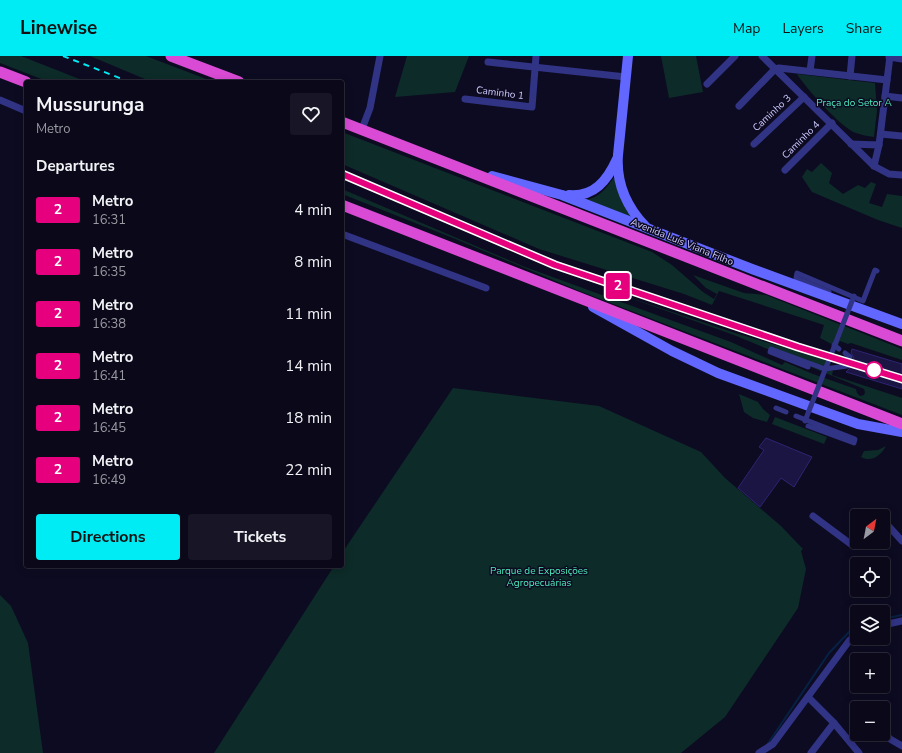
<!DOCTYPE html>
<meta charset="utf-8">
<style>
:root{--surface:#0a0819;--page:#181626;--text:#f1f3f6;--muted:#999aa2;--line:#2a2938;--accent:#00ecf5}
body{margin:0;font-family:"Nunito Sans",sans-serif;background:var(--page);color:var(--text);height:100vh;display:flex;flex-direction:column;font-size:15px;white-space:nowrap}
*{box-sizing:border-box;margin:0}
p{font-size:13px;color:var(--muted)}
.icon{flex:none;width:22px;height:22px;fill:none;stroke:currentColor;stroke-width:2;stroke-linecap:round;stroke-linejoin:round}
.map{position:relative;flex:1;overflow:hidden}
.sheet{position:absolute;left:24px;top:24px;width:320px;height:488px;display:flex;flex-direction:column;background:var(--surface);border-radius:4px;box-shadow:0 2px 10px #0003,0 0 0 1px var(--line)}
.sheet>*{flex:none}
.badge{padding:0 8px;border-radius:3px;font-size:14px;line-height:26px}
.needle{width:26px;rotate:32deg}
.tools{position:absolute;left:850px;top:453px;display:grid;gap:8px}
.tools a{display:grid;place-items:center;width:40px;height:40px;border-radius:4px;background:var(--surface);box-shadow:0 2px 10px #0003,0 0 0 1px var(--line);font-size:20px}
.map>.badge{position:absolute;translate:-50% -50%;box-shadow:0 0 0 2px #fff}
h2{padding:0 12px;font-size:15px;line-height:36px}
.round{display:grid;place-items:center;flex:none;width:42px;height:42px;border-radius:4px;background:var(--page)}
.headline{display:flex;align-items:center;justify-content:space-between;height:68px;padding:0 12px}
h1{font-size:19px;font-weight:700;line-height:30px}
.action{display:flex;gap:8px;margin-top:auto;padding:8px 12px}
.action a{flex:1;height:46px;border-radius:4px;background:var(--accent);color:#111;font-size:16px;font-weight:700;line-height:46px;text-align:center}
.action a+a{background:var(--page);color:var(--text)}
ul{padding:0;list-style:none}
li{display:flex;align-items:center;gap:12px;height:52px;padding:0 12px}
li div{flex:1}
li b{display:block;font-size:15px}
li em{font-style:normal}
li .badge{min-width:44px;font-weight:700;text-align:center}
header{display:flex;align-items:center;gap:24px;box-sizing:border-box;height:56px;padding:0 20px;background:var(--accent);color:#111}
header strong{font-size:19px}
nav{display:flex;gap:22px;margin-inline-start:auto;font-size:14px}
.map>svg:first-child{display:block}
</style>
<header>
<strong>Linewise</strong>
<nav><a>Map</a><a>Layers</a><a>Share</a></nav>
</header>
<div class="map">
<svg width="902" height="697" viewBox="0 0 902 697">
<rect width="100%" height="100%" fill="#0d0b21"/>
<!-- green -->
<g fill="#0d2b28">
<path d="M0 0H21L87 26H49L0 7Z"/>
<path d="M90 0H146L214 26H152Z"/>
<path d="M407 0H469L455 36 395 41Z"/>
<path d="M661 0H696L703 36 669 42Z"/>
<path d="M797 18 875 27 877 55 874 81C868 80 861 79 856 77 841 72 805 31 797 18Z"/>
<path d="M342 76 652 196 672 209 703 236 714 243 717 238 706 232 693 219 744 237 766 239 902 293V304L851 287 848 288 840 285 837 291 820 282 824 269 719 235 712 249 684 238 539 193 342 108Z"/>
<path d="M821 107 832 117 829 127 843 138 858 129 865 132 871 126 876 128 869 147 882 151 887 138 902 140V172L878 164 812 136 802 121 807 113 812 116Z"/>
<path d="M615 120 634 163 585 144C600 142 607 131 615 120Z"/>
<path d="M342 133 525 211 731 286 782 309 785 306 813 318 856 333 857 337 860 340 864 339 865 336 864 333 734 279 616 237 735 277 831 305 829 313 833 315 832 319 902 342V359L577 234 453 182 342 138Z"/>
<path d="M453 332 599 350 701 396 725 422 781 470 803 493 801 495 806 513 798 552 725 661 681 697H214L334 510H342V497Z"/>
<path d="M739 338 758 346 763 353 770 359 767 366 753 362 744 356Z"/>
<path d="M775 361 827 381 824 388 772 368Z"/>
<path d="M886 390C881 399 872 407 861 401L864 395 878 394Z"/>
<path d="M0 539 11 550 28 587 43 697H0Z"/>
</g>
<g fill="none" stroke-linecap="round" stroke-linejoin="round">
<!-- stream -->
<g stroke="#062144" stroke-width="2">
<path d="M883 563 902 559"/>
<path d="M767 689 829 597 850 575 857 572"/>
</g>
</g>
<!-- building -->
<g fill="#1b1544" stroke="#2f2472">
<path d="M852 293 902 308V333L846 316 851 311 849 305 854 302 851 297Z"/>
<path d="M766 382 812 401 794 431 781 422 760 451 738 432 764 394 759 391Z"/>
</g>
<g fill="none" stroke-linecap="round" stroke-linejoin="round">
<!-- pedestrian -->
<g stroke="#313385" stroke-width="5">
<path d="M829 236 796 222 797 217 863 245 875 214 877 215"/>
<path d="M834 289 839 293"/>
<path d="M845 297 850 301"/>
<path d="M784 300 808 309V311L770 296 771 293 825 313 847 310"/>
<path d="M776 352 786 356"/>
<path d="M796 360 855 383 854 387 808 370"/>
</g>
<!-- minor -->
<g stroke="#313385" stroke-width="7">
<path d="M762 0 874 110 889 118 902 119"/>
<path d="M889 1 902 3"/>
<path d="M488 6 626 21"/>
<path d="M810 15 812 0"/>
<path d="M850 20 852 0"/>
<path d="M707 28 735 0"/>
<path d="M885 40 902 42"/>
<path d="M465 43 532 51 536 0"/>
<path d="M0 44 26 55"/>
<path d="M739 50 775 13 779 12 887 24"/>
<path d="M362 73 370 52 380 0"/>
<path d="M881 78 902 80"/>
<path d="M754 88 804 41"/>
<path d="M851 88 879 89 890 0"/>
<path d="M874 110 879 89"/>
<path d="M785 114 832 67"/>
<path d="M342 178 486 232"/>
<path d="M813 460 852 489 858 486"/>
<path d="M883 464 902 485"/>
<path d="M883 569 902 565"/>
<path d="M808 641 834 667 859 697"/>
<path d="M883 676 890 683 902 690"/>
<path d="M759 697 773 688 849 585 857 578"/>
<path d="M811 697 834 667"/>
</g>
<!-- secondary -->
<g stroke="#6167ff" stroke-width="10">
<path d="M628 0 618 99C616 126 626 150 645 170"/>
<path d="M492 120 562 139 752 213 902 268"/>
<path d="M569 139C594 141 607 125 617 103"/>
<path d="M593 251 672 295 718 317 858 368 902 376"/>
</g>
<!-- trunk -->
<g stroke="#d94bd4" stroke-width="11">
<path d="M171 0 239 26"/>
<path d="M0 16 26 26"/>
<path d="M342 66 902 285"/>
<path d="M342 149 902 368"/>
</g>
<!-- rail -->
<g stroke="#00ecf5" stroke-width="2" stroke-dasharray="6 5" stroke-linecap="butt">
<path d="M63 0 130 26"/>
<path d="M342 118 555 209 798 291 902 323"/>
</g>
<!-- pedestrian-bridge -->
<path stroke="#313385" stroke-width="5" d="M805 365 854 240"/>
</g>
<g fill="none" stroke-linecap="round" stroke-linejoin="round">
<!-- line casing -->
<g stroke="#fff" stroke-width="9">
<path id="line" d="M342 118 555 209 798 291 902 323"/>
</g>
<!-- line -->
<use href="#line" stroke="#e6007e" stroke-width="6"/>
</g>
<!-- markers -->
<circle fill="#fff" stroke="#e6007e" stroke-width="2" cx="874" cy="314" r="8"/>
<g text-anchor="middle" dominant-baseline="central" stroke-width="3" stroke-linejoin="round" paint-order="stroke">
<!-- street labels -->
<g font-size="10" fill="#cdcaff" stroke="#0d0b21">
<text transform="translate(500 37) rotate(7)">Caminho 1</text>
<text transform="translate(772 57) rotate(-43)">Caminho 3</text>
<text transform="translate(801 84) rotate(-45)">Caminho 4</text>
<text transform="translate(682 186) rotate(22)">Avenida Luís Viana Filho</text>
</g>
<!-- park labels -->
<g font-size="10" fill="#4bebb9" stroke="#0d0b21">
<text x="854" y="47">Praça do Setor A</text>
<text x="539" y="515">Parque de Exposições<tspan x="539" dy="12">Agropecuárias</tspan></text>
</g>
</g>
</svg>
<div class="tools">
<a><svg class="needle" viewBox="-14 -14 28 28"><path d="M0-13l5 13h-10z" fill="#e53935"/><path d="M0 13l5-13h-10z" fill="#999aa2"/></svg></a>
<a><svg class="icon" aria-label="locate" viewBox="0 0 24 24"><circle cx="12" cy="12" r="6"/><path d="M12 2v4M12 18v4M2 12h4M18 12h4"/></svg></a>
<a><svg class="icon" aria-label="layers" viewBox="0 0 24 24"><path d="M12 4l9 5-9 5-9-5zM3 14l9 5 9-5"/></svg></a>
<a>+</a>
<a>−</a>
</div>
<b class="badge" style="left:618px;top:230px;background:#e6007e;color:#fff">2</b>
<section class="sheet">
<div class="headline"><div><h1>Mussurunga</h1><p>Metro</p></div><a class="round"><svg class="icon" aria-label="heart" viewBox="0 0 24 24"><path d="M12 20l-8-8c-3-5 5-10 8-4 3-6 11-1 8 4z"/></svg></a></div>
<h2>Departures</h2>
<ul>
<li><span class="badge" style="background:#e6007e;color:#fff">2</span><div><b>Metro</b><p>16:31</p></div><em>4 min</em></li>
<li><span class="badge" style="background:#e6007e;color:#fff">2</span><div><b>Metro</b><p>16:35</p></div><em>8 min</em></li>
<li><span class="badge" style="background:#e6007e;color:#fff">2</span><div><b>Metro</b><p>16:38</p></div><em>11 min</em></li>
<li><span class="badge" style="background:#e6007e;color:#fff">2</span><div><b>Metro</b><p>16:41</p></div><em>14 min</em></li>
<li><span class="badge" style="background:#e6007e;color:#fff">2</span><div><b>Metro</b><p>16:45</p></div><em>18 min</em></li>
<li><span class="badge" style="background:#e6007e;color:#fff">2</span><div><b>Metro</b><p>16:49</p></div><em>22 min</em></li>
</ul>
<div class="action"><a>Directions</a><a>Tickets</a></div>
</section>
</div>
